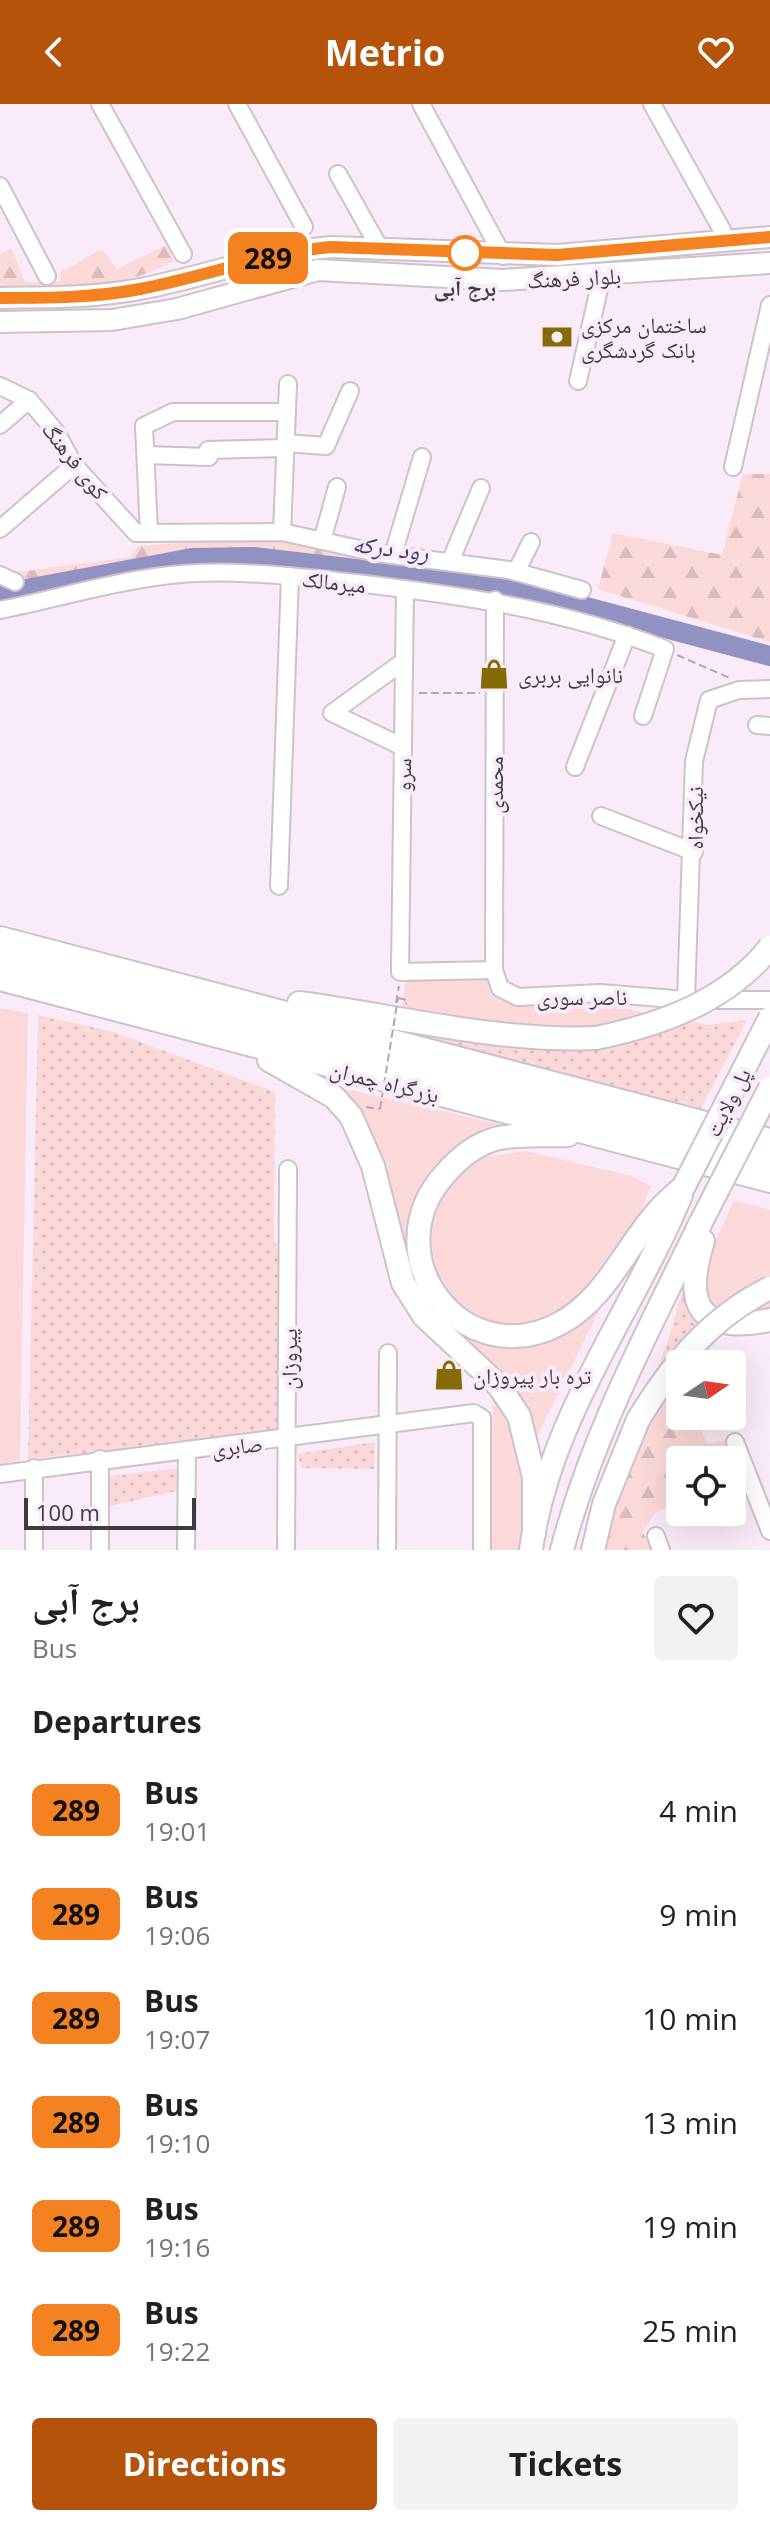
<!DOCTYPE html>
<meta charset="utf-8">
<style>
:root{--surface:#fff;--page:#f2f2f2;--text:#202124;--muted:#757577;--accent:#b45309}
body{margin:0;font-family:"Open Sans","Noto Naskh Arabic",sans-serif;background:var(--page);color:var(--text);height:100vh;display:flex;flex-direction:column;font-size:30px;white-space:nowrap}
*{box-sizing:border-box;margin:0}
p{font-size:26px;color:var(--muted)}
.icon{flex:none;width:44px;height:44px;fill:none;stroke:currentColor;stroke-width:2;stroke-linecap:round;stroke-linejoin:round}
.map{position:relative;height:1446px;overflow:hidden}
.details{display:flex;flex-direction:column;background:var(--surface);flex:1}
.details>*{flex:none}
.badge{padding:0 16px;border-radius:12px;font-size:28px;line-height:52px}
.needle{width:52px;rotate:77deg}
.tools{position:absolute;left:666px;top:1246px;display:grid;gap:16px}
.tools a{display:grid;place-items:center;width:80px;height:80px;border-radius:8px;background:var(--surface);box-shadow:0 8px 32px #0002;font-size:40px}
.scale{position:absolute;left:24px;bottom:20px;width:172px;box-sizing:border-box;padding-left:8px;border:4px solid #3f3a3f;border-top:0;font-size:22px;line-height:28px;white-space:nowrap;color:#3f3a3f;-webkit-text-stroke:6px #f9ecf8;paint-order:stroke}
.map>.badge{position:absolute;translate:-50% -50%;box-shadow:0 0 0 4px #fff}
h2{padding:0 32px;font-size:30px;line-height:72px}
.round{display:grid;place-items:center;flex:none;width:84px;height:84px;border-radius:8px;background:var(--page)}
.overview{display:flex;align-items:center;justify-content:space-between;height:136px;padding:0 32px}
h1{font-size:38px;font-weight:700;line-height:60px}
.cta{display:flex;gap:16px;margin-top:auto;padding:16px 32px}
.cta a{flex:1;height:92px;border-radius:8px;background:var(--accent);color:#fff;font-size:32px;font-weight:700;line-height:92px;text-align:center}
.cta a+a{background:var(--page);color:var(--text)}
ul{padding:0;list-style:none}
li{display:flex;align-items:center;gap:24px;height:104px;padding:0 32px}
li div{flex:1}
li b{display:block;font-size:30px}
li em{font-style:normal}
li .badge{min-width:88px;font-weight:700;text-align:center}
header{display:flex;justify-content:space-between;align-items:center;height:104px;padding:0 32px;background:var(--accent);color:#fff;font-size:36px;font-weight:700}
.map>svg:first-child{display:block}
</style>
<header><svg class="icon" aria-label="back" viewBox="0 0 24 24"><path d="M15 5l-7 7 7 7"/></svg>Metrio<svg class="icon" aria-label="heart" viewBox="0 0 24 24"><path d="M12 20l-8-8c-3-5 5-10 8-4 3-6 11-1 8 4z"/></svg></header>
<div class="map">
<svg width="770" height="1446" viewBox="0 0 770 1446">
<defs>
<pattern id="grass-dots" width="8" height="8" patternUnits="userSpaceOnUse" patternTransform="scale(2)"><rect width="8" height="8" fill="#fcd9d9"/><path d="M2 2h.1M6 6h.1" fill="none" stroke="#d9bbbb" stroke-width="1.8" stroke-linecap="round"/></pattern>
<pattern id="forest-firs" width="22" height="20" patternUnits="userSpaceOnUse" patternTransform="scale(2)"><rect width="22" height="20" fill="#fcd9d9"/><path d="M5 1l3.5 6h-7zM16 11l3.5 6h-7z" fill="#d9bbbb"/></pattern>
</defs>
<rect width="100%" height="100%" fill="#f9ecf8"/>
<!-- grass -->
<g fill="url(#grass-dots)">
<path d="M38 911 114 928 275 988 274 1137 282 1153 281 1329 28 1355Z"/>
<path d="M687 916 708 921 747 916 701 1004 373 922 627 935 651 931Z"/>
<path d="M681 1191 706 1218 643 1300 668 1237Z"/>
<path d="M375 1338 374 1365 302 1364 297 1350Z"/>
<path d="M182 1364 181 1386 110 1402V1372Z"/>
</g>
<!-- forest -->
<g fill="url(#forest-firs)">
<path d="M166 141 174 157C119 187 61 185 0 183V150L11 144 25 178H60L61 168 102 145 117 165Z"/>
<path d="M743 370H770V538L598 485 613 429 722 451Z"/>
<path d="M220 436H271L352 452 351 457 220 446 0 483V466L26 467 131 453 138 442Z"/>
<path d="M680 1272V1312H696L707 1340 727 1336 739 1370 732 1373V1356H680V1398L655 1409 643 1428 651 1446H604C619 1383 639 1323 680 1272Z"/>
</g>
<!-- garden -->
<g fill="#fcd9d9">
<path d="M407 871 484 874 498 890 515 897 617 902 658 912 577 929 401 908Z"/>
<path d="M0 904 28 909 20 1356 0 1360Z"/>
<path d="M332 982 500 1020C446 1051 380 1109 418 1177 425 1189 489 1226 505 1237L605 1194 536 1335 493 1264 419 1192Z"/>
<path d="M526 1047 631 1072 651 1082C634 1124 605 1195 560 1213 542 1220 519 1222 499 1227L450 1199 425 1145 436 1090 475 1054Z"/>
<path d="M734 1096 770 1106V1211L740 1216 706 1202 700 1171Z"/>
<path d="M493 1286 510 1309 529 1390 521 1446H489Z"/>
</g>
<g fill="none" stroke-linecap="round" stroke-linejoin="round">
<!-- river -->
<path stroke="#9093c1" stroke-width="20" d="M0 490 192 454 253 453 511 483 770 552"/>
<!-- minor casing -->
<g stroke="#cec1cd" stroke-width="20">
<g id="minor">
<path d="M100 0 183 150"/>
<path d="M237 0 304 123"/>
<path d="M421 0 503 152"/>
<path d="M652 0 722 126"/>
<path d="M338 70 379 143"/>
<path d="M0 82 47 172"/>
<path d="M578 277 602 172"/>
<path d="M0 282 29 296 56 328 74 361 136 429 282 428 377 449 509 466 582 486"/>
<path d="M0 321 29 296"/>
<path d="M285 339 326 342 350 287"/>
<path d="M146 351 209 353 208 346 285 344"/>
<path d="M733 363 770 201"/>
<path d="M0 425 74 361"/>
<path d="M282 428 288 280"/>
<path d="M149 429 144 322 173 308H287"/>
<path d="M322 437 337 383"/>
<path d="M393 451 422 353"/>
<path d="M450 458 481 384"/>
<path d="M516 468 531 438"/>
<path d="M0 471 15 478"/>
<path d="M405 485 400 868 494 866"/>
<path d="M495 496 494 866 500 884 518 893 600 889 686 896H770"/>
<path d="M0 506C51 496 103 480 155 473 222 463 289 472 356 479 466 492 560 505 665 545L643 612"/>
<path d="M757 621 770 622"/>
<path d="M403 643 332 609 404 557"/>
<path d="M575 663 627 531"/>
<path d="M601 712 694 748"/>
<path d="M279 782 290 472"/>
<path d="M0 846 770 1050"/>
<path d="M0 860 770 1064"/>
<path d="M686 896 694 657 709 596 739 586 770 585"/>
<path d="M735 1338 770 1427"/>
<path d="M34 1364V1446"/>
<path d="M0 1370 474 1309 482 1314V1446"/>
<path d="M656 1432 661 1446"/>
<path d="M100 1446V1355"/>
<path d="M186 1446 187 1346"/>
<path d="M286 1446 288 1065"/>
<path d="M387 1446 388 1249"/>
</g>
</g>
<!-- major casing -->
<g stroke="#cec1cd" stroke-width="24">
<g id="major">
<path d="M0 194C47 193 93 194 140 185 204 173 266 149 331 143L557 151 770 133"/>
<path d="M0 218 112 216 177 205 318 166 502 176 770 159"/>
</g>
</g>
<!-- highway casing -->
<g stroke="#cec1cd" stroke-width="26">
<g id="highway">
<path d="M0 834 770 1036"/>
<path d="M0 875 770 1077"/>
<path d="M299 899C397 912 496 938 596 934"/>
<path d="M269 956 334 993 351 1012 373 1062 403 1179 424 1212 499 1282 519 1312 534 1373V1429"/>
<path d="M568 1031C544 1032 518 1029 495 1035 475 1041 459 1054 446 1069 371 1150 462 1271 559 1220 606 1195 624 1145 658 1107 665 1098 676 1090 684 1082"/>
<path d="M703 1137C683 1203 699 1230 770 1216"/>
<path d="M531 1446C548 1316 632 1209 681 1091"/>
<path d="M562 1446C592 1331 648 1227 700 1120"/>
<path d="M593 1446 604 1400 638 1316"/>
</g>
</g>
<!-- path -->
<g stroke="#b1a7b0" stroke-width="2" stroke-dasharray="8 4" stroke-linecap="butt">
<path d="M677 551 730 574"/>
<path d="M419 589H480"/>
<path d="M398 894 407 896 406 900"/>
<path d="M396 899 399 882"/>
<path d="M366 1003 380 1005"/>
</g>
<!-- minor -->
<use href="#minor" stroke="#fff" stroke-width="16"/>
<!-- major -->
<use href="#major" stroke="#fff" stroke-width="20"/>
<!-- highway -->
<use href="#highway" stroke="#fff" stroke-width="22"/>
<!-- highway-bridge casing -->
<g stroke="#cec1cd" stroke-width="26" stroke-linecap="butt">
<g id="highway-bridge">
<path d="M596 934C660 921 728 897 770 843"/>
<path d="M684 1082 770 914"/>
<path d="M700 1120 770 984"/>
<path d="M638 1316C671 1261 711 1213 770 1184"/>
</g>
</g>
<!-- path-bridge -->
<path stroke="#b1a7b0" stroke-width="2" stroke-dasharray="8 4" stroke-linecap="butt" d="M380 1005 398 894"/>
<!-- highway-bridge -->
<use href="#highway-bridge" stroke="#fff" stroke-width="22"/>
</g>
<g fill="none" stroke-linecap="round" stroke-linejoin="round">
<!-- line casing -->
<g stroke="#fff" stroke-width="18">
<path id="line" d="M0 194C47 194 94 194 140 185 204 173 266 149 331 143L557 151 770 133"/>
</g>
<!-- line -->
<use href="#line" stroke="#f58220" stroke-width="12"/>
</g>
<!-- icons -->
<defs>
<g id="bank-bare" transform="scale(2.4)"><path d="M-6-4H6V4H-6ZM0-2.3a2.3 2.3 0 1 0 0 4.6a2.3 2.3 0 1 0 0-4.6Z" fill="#856a05" stroke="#f9ecf8" stroke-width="2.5" paint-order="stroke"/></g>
<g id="shop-bare" transform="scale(2.4)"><path d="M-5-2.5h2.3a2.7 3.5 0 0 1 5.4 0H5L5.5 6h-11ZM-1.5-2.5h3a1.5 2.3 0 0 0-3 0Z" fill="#856a05" stroke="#f9ecf8" stroke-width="2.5" paint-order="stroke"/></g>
</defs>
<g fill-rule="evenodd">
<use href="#bank-bare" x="557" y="233"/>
<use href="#shop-bare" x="494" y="570"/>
<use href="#shop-bare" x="449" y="1271"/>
</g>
<!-- markers -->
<circle fill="#fff" stroke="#f58220" stroke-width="4" cx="465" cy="149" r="16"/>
<g text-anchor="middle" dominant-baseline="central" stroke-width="8" stroke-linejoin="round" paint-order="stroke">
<!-- street labels -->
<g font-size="22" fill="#3f3a3f" stroke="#f9ecf8">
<text transform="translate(574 173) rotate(-3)">بلوار فرهنگ</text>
<text transform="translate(76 356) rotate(52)">کوی فرهنگ</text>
<text transform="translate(334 477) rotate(6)">میرمالک</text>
<text transform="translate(402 671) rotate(-89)">سرو</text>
<text transform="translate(494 681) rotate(-90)">محمدی</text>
<text transform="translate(694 714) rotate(-90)">نیکخواه</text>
<text x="582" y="892">ناصر سوری</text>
<text transform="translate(385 977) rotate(14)">بزرگراه چمران</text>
<text transform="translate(727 998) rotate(-63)">پل ولایت</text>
<text transform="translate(288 1255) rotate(-90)">پیروزان</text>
<text transform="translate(237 1341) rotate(-6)">صابری</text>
</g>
<!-- stop labels -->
<g font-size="22" font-weight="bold" fill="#3f3a3f" stroke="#f9ecf8">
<text x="465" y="183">برج آبی</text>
</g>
<!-- poi labels -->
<g font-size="22" fill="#3f3a3f" stroke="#f9ecf8" text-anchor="start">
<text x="581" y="220">ساختمان مرکزی<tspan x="581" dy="25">بانک گردشگری</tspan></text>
<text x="518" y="570">نانوایی بربری</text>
<text x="473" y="1271">تره بار پیروزان</text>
</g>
<!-- water labels -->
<g font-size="24" font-style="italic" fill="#373670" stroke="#f9ecf8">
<text transform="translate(391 443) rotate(7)">رود درکه</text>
</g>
</g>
</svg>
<div class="tools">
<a><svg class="needle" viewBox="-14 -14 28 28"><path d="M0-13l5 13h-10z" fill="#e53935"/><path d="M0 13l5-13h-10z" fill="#757577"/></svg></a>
<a><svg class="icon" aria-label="locate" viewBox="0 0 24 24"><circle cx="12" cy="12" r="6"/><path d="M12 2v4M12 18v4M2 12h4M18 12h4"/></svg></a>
</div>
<div class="scale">100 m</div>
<b class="badge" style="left:268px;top:154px;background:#f58220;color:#111">289</b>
</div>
<section class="details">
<div class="overview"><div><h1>برج آبی</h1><p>Bus</p></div><a class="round"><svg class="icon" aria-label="heart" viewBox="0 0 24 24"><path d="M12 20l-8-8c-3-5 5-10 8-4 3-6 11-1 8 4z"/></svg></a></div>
<h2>Departures</h2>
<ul>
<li><span class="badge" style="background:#f58220;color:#111">289</span><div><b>Bus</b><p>19:01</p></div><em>4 min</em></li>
<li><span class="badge" style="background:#f58220;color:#111">289</span><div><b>Bus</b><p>19:06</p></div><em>9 min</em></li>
<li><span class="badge" style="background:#f58220;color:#111">289</span><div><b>Bus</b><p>19:07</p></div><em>10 min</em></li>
<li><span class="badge" style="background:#f58220;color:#111">289</span><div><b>Bus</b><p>19:10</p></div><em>13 min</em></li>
<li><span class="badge" style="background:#f58220;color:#111">289</span><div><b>Bus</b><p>19:16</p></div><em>19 min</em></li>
<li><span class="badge" style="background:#f58220;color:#111">289</span><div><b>Bus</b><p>19:22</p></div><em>25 min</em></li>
</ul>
<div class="cta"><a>Directions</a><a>Tickets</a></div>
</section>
